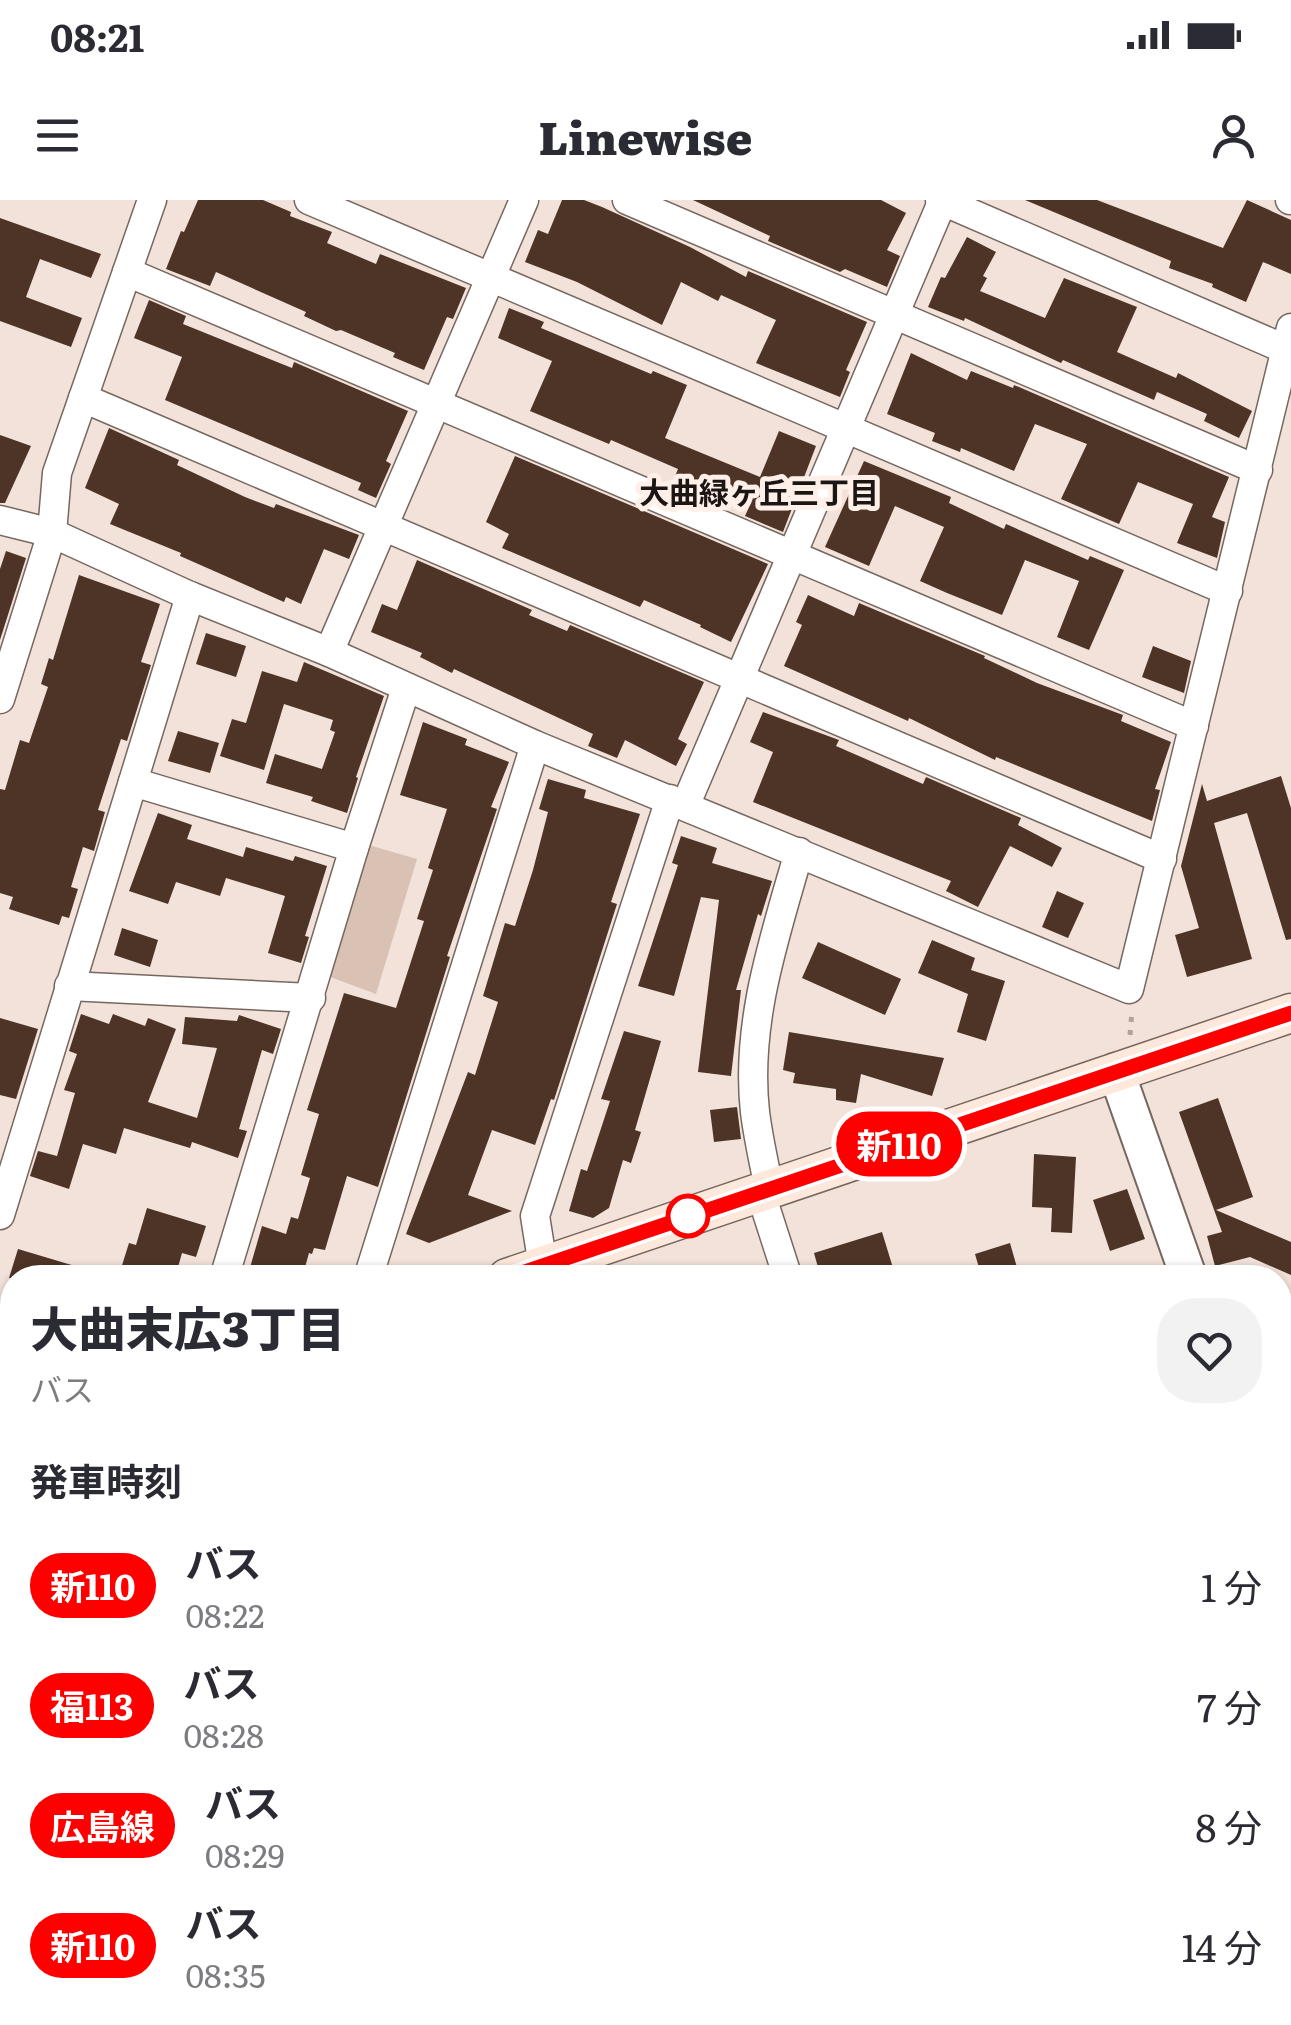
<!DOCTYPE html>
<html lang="ja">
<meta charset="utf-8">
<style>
:root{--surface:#fff;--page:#f2f2f3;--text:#2b2b33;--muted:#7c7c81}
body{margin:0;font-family:Literata,"Noto Sans JP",serif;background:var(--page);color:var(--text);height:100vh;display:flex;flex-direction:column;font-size:38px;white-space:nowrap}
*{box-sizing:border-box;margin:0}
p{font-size:32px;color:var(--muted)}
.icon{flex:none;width:55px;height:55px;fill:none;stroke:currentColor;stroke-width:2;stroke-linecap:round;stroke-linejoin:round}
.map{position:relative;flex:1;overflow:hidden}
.sheet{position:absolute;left:0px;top:1065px;width:1292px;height:760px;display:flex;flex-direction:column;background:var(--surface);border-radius:40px 40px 0 0;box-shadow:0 2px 8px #0004}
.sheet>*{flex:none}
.badge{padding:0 20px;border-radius:32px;font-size:35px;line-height:65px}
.map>.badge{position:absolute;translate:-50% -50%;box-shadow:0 0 0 5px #fff}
h2{padding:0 30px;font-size:38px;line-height:90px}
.round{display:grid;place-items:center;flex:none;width:105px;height:105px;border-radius:40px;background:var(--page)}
.summary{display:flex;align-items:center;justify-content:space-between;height:170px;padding:0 30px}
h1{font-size:48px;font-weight:800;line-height:75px}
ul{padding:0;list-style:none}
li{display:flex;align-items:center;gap:30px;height:120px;padding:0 30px}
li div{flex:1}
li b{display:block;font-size:38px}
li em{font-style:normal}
li .badge{min-width:110px;font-weight:700;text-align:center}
.status{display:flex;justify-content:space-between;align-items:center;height:70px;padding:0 50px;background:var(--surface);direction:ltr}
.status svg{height:28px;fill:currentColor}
header{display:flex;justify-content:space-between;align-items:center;height:130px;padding:0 30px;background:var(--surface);font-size:45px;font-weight:800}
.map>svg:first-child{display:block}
</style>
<div class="status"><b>08:21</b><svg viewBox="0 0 49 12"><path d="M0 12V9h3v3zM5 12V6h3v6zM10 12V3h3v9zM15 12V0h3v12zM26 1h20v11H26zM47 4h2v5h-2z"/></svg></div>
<header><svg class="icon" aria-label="menu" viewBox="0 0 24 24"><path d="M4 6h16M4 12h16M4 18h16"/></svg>Linewise<svg class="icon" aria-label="person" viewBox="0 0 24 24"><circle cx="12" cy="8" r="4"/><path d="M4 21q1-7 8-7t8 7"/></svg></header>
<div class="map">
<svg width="1291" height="1825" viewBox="0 0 1291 1825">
<rect width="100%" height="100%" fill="#f3e2d9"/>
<!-- green -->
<g fill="#d9c1b4">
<path d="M365 644 417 659 376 794 325 775Z"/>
<path d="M1000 1813H1188L1193 1825H1004Z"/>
</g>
<!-- building -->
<g fill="#4d3426">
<path d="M198 0H263L291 12 290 16 332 32 327 43 376 64 380 54 466 88 453 119 447 117 424 170 393 157 395 153 341 130 336 131 304 116 306 112 216 72 210 86 166 69 181 31 184 32Z"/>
<path d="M562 0H584L602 7 690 47 746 77 748 71 867 122 846 170 850 172 840 197 756 163 776 120 721 95 718 101 681 82 662 125 577 82 525 62 538 30 548 34Z"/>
<path d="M693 0H881L906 13 887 50 900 56 887 87 845 69 840 72 768 41 770 36Z"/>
<path d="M1025 0H1097L1223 48 1247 0 1291 20V74L1263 62 1246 102 1212 87 1213 84 1169 68 1171 61Z"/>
<path d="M0 18 101 54 91 78 40 59 26 97 82 118 71 147 0 121Z"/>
<path d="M967 37 996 52 983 76 987 78 980 91 1045 118 1064 78 1137 107 1117 152 1176 178 1178 173 1252 211 1239 238 1204 221 1207 214 1157 192 1154 200 1063 160 1061 163 965 118 964 121 928 107 941 77 945 78Z"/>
<path d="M149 100 186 116 183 124 292 168 294 162 408 211 386 261 391 264 376 298 358 290 361 283 165 200 182 157 134 138Z"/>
<path d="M509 108 544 122 541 128 651 174 653 171 687 185 665 238 760 277 779 231 816 246 783 332 745 316 751 303 700 281 696 289 674 279 678 269 611 240 609 244 530 211 552 161 498 138Z"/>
<path d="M911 153 967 180 971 171 1013 188 1014 185 1229 277 1212 317 1225 322 1217 358 1177 343 1193 304 1138 282 1119 324 1061 299 1087 244 1035 224 1014 271 961 248 960 252 932 241 935 233 887 214Z"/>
<path d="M109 228 179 260 177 265 245 297 274 308 276 304 359 335 349 359 324 349 301 404 286 397 284 402 180 356 181 353 110 324 119 304 85 288Z"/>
<path d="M0 235 31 246 5 303H0Z"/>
<path d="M515 256 768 364 731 442 700 427 701 425 644 400 640 407 502 348 509 334 486 322Z"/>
<path d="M864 261 951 297 949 303 1004 329 1006 324 1088 360 1090 356 1124 370 1089 450 1057 437 1079 381 1025 360 1002 415 947 393 920 381 944 327 895 306 869 366 825 347Z"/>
<path d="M6 351 26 358 0 440V369Z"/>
<path d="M417 360 532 410 529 415 567 431 570 425 704 482 678 539 687 544 676 566 625 540 617 558 588 546 593 534 454 469 452 473 420 457 422 453 371 432 382 404 397 410Z"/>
<path d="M79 375 160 404 141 462 151 465 127 541 121 539 98 610 105 612 94 651 83 647 71 687 78 689 69 718 62 716 59 725 9 709 13 697 0 693V589L5 590 20 540 29 543 48 487 41 484 49 458 53 460Z"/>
<path d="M808 395 854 416 859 403 985 456 984 458 1037 483 1123 515 1121 521 1171 542 1155 589 1160 590 1152 621 996 557 995 560 909 518 908 521 784 466 802 425 796 422Z"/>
<path d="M206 433 246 446 236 477 196 464Z"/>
<path d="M1153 446 1191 461 1184 493 1142 477Z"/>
<path d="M304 462 384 496 356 577 358 578 347 613 311 601 313 597 266 583 275 554 322 569 335 532 330 530 333 520 284 504 264 570 220 556 232 519 246 523 262 471 297 482Z"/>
<path d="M763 512 839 540 836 546 923 584 926 577 1021 618 1018 625 1062 648 1052 667 1010 646 978 707 946 691 951 681 753 602 773 552 750 542Z"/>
<path d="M423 522 467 539 465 545 509 562 491 607 497 609 447 756 450 757 378 987 347 976 325 1050 314 1048 312 1054 309 1053 302 1078H247L262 1026 286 1034 291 1017 298 1019 310 978 301 975 319 914 307 910 344 793 396 808 424 721 417 719 433 670 428 668 447 609 400 595Z"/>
<path d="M178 531 219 543 210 573 168 561Z"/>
<path d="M1281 576 1291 608V739L1286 740 1247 613 1214 623 1252 759 1187 777 1175 735 1199 728 1181 666 1202 584 1207 601Z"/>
<path d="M548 579 586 590 584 598 640 614 611 702 617 704 554 900 551 899 535 945 492 930 468 995 512 1011 429 1043 406 1034 468 872 475 875 498 802 483 796 505 723 515 726 533 670 548 612 539 609Z"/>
<path d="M158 613 192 625 187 639 243 657 246 647 293 661 295 656 327 666 305 736 309 737 301 763 268 753 285 696 226 678 220 696 176 682 168 704 129 691Z"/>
<path d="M681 636 717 648 712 663 772 681 761 716 758 714 736 790H741L731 876 698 872 719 700 701 697 674 796 638 786 678 665 672 663Z"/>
<path d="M1057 691 1084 703 1068 738 1042 727Z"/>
<path d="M122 728 158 740 150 767 114 755Z"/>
<path d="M932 740 975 758 971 770 1005 781 986 841 957 832 968 794 918 773Z"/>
<path d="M818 742 901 779 885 815 802 778Z"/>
<path d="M81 814 109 824 113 814 145 826 148 818 176 829 148 902 197 918 217 848 182 844 185 817 237 821 239 815 281 829 273 854 262 850 239 929 247 931 238 958 192 942 190 948 124 928 116 954 83 944 69 989 30 976 38 951 57 956 75 893 64 890 77 854 69 851Z"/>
<path d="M0 818 38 829 16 899 0 895Z"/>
<path d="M624 831 661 841 635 930 641 932 631 963 623 960 609 1008 593 1018 569 1011 581 969 587 971 610 901 601 899Z"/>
<path d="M789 832 825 838 944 858 932 896 861 874 856 903 836 900V889L793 883 795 873 783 870Z"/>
<path d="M1218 898 1253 997 1216 1010 1291 1042V1075L1250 1057 1215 1066 1207 1036 1222 1032 1179 912Z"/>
<path d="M737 907 741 939 714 942 710 910Z"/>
<path d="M1034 954 1076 957 1072 1033 1051 1032 1052 1008 1032 1007Z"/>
<path d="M1127 989 1145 1039 1110 1051 1093 1000Z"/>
<path d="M147 1008 206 1026 196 1057 182 1053 175 1078H118L129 1043 136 1045Z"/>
<path d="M882 1032 893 1068 861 1078H821L814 1053Z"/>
<path d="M1010 1043 1020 1078H982L975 1054Z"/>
<path d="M18 1049 95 1072 94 1078H9Z"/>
</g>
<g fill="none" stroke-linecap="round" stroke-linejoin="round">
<!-- minor casing -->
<g stroke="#766860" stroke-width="31">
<g id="minor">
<path d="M309 0 1228 391"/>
<path d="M627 0 1258 270"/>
<path d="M940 0 1285 149"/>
<path d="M1290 0H1291"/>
<path d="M127 72 1194 526"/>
<path d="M83 198 1162 659"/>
<path d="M0 320 52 333 190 396 329 452 535 545 1129 789 1291 128"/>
<path d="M329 452 524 0"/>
<path d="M0 499 52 333 57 273 152 0"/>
<path d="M133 582 354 648"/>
<path d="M685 606 943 0"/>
<path d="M69 786 311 798"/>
<path d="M769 988C764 963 758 937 755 912 745 823 775 736 799 652"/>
<path d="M760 991 788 1078"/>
<path d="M0 1015 190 396"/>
<path d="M543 1066 535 1016 670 599"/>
<path d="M224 1078 354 648 406 488"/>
<path d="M368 1078 535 545"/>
<path d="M1280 1108 1291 1112"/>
<path d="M0 1374 12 1370"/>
<path d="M1280 1422 1291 1418"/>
<path d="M0 1526 12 1522"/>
<path d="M0 1681 12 1677"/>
<path d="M395 1812 399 1825"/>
<path d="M986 1812 989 1825"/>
<path d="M1274 1812 1278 1825"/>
<path d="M567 1818 584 1812"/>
<path d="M51 1825 88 1812"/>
</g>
</g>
<!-- tertiary casing -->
<g stroke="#766860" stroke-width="39">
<g id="tertiary">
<path d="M1116 871 1189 1078"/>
<path d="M1280 1347 1291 1377"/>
</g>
</g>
<!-- secondary casing -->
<g stroke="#766860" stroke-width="41">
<g id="secondary">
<path d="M507 1078 1291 813"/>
<path d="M0 1243 12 1239"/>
</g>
</g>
<!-- path -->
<g stroke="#b0a39b" stroke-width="5" stroke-dasharray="5 8" stroke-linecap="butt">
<path d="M1130 835 1132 811"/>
<path d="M1280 1233 1291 1237"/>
</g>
<!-- minor -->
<use href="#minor" stroke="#fff" stroke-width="28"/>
<!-- tertiary -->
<use href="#tertiary" stroke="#fff" stroke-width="35"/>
<!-- secondary -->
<use href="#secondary" stroke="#fee8dc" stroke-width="38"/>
</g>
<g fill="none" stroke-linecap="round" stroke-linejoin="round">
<!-- line casing -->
<g stroke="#fff" stroke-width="22">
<path id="line" d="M507 1078 1291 813"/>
</g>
<!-- line -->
<use href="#line" stroke="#f00" stroke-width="15"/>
</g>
<!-- markers -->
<circle fill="#fff" stroke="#f00" stroke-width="5" cx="688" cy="1016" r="20"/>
<g text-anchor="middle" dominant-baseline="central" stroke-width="10" stroke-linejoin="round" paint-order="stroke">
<!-- neighbourhood labels -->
<g font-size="30" font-weight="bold" fill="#1b1613" stroke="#fef0e9">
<text x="759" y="291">大曲緑ヶ丘三丁目</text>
</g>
</g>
</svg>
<b class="badge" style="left:899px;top:944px;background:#f00;color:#fff">新110</b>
<section class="sheet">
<div class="summary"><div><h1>大曲末広3丁目</h1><p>バス</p></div><a class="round"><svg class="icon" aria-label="heart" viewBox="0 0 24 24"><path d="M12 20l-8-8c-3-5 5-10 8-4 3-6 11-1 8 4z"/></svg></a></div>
<h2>発車時刻</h2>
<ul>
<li><span class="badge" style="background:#f00;color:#fff">新110</span><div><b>バス</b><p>08:22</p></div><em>1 分</em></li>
<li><span class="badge" style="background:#f00;color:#fff">福113</span><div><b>バス</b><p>08:28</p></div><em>7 分</em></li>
<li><span class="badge" style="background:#f00;color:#fff">広島線</span><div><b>バス</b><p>08:29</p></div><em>8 分</em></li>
<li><span class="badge" style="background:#f00;color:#fff">新110</span><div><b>バス</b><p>08:35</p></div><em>14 分</em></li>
</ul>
</section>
</div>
